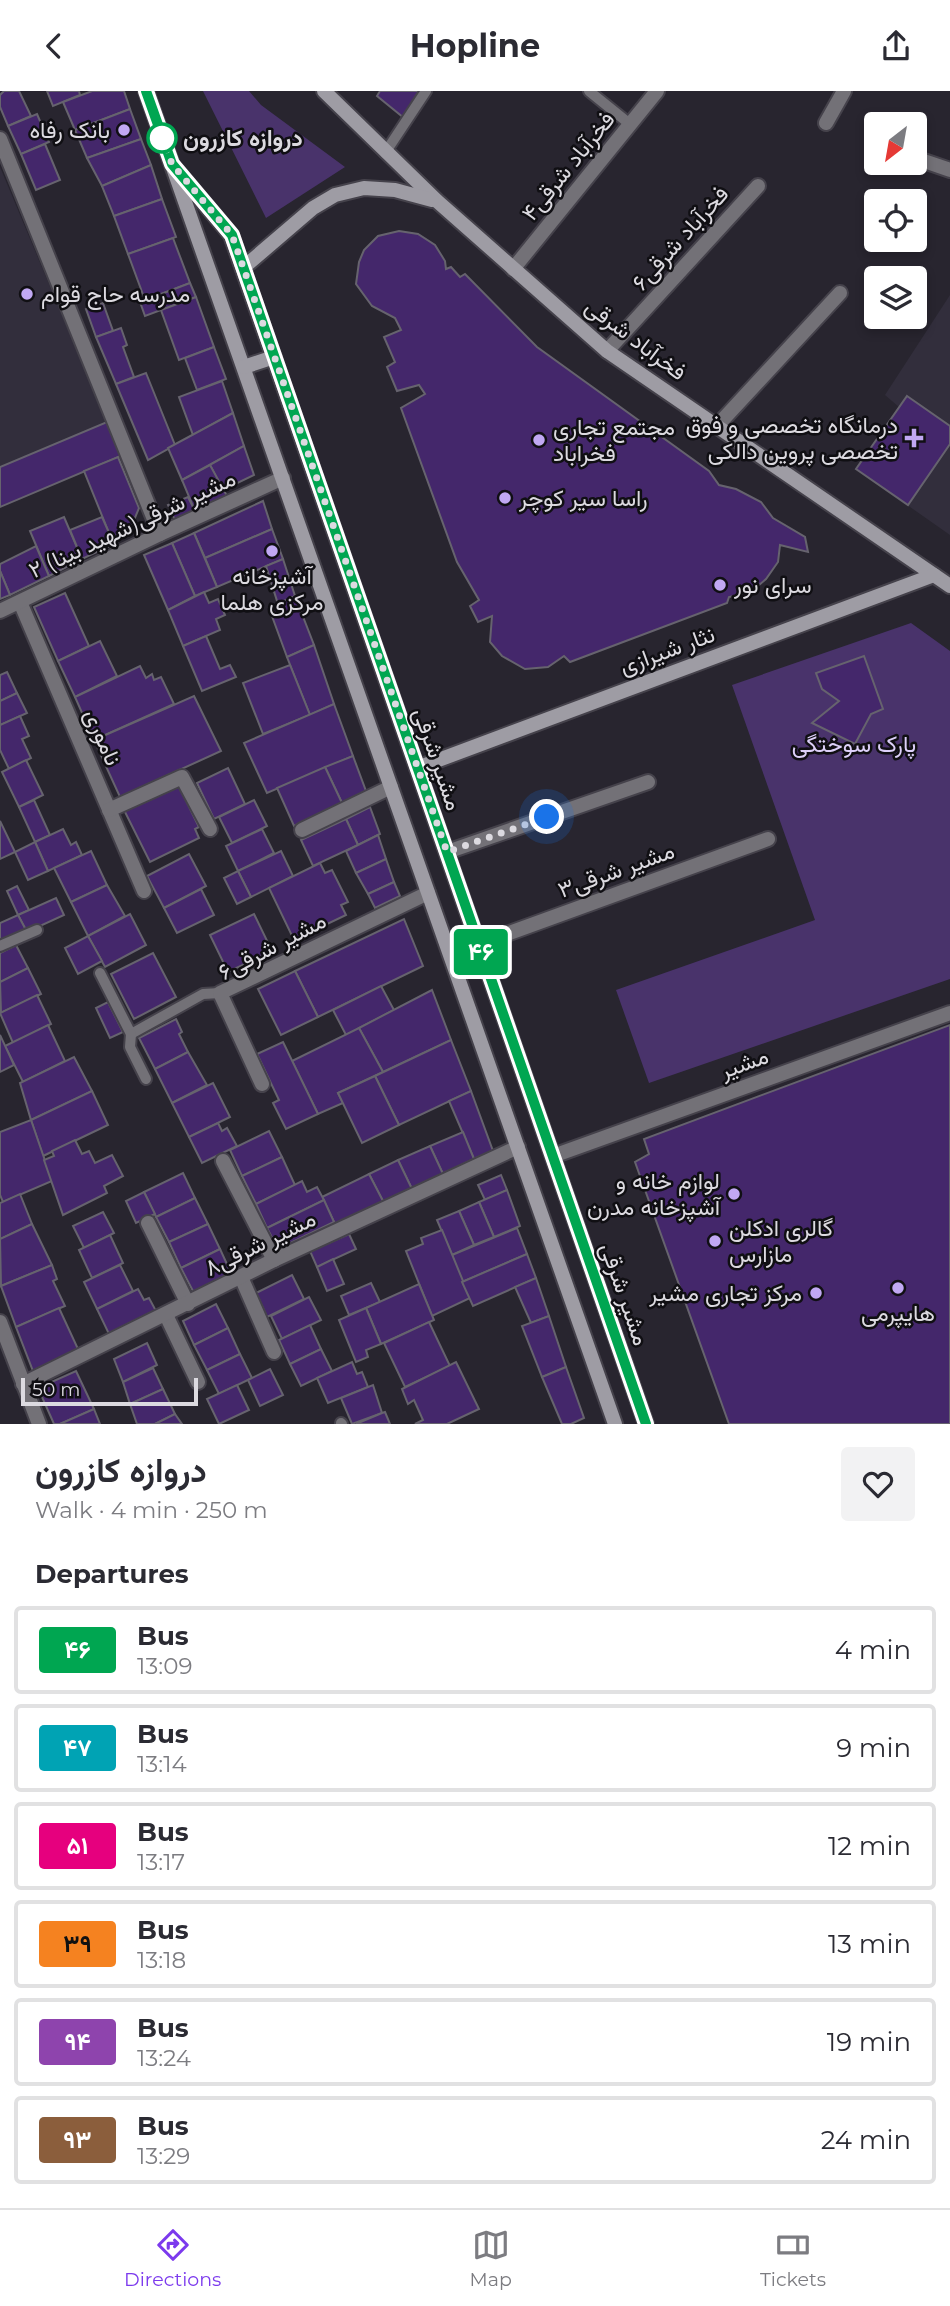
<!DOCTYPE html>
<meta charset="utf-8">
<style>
:root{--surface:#fff;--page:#f2f2f3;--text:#2b2b33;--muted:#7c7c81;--line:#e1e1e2;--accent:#7c3aed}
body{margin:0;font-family:Montserrat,Vazirmatn,sans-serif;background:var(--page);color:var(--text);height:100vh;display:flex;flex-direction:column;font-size:26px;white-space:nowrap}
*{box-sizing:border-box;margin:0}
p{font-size:23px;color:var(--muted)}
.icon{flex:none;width:38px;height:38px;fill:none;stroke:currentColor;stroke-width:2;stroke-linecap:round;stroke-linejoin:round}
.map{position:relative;height:1333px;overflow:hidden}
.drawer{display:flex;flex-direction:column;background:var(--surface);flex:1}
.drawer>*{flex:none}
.badge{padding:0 14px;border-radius:5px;font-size:24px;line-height:46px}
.needle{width:46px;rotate:211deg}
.controls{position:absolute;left:864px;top:21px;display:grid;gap:14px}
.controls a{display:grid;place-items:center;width:63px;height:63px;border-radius:7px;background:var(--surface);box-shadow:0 4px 10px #0003;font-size:35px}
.scale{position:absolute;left:21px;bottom:18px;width:177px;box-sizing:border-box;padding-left:7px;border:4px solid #dcdae0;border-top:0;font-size:19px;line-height:24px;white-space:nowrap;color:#dcdae0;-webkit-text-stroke:5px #100f13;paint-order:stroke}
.you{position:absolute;width:35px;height:35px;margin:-18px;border:5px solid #fff;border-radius:50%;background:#1a73e8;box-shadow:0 0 0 10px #1a73e833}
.map>.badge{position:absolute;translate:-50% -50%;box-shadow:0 0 0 4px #fff}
h2{padding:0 35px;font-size:26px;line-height:63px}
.round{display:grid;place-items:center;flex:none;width:74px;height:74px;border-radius:7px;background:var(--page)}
.head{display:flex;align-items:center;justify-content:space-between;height:119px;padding:0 35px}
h1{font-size:33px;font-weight:700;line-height:52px}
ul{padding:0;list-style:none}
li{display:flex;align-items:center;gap:21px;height:88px;margin:0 14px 10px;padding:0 21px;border:4px solid var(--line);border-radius:7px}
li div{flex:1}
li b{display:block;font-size:26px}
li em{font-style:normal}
li .badge{min-width:77px;font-weight:700;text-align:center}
header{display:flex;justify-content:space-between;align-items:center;height:91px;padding:0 35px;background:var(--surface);font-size:32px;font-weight:700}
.menu{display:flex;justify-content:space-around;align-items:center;height:98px;border-top:2px solid var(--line);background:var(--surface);font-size:19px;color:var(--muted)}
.menu a{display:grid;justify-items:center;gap:4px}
.menu .current{color:var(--accent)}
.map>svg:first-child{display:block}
</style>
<header><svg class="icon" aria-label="back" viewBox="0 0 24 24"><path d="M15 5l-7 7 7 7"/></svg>Hopline<svg class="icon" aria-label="share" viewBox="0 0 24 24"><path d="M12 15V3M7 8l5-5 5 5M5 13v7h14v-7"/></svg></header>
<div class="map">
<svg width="950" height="1333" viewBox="0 0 950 1333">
<rect width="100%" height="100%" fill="#28252f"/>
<!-- built -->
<g fill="#322e3c">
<path d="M0 76 121 365 0 416Z"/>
<path d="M950 204V444L856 378 899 316 885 304Z"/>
</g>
<!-- green -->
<g fill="#49336b">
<path d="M203 0H249L261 14 345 76 266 127Z"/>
<path d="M911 532 950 560V888L649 992 616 899 815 829 732 594Z"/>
</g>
<!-- building -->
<g fill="#44276b" stroke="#66636e" stroke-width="2">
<path d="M4 0H19L31 25 8 35 0 16V4Z"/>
<path d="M47 0H79L80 4 53 15Z"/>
<path d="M92 0H124L130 18 75 39 63 11Z"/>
<path d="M380 0H421L404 27 377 5Z"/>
<path d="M130 18 141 48 87 67 75 39Z"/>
<path d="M37 23 49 51 21 63 8 35Z"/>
<path d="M141 48 151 74 102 95 87 67Z"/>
<path d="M45 53 60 89 36 99 21 63Z"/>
<path d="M151 74 162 108 114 125 102 95Z"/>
<path d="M162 108 176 146 128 163 114 125Z"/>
<path d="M399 140 418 143 435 154 445 170 446 178 451 176 460 186 465 183 537 256 709 380 719 394 736 398 761 411 773 427 805 446 808 461 780 454 778 471 766 488 751 501 729 506 727 512 570 571 564 565 548 576 525 578 502 565 490 551 492 525 478 531 470 515 479 509 457 471 401 317 425 303 419 294 397 300 387 276 395 271 384 246 401 239 395 227 372 215 356 193 359 171 364 159 378 145Z"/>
<path d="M173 147 190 192 145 209 128 163Z"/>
<path d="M190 192 196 206 145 225 140 211Z"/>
<path d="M196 206 214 256 179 269 161 219Z"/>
<path d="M103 212 113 240 96 246 86 218Z"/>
<path d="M121 237 127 254 123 256 134 286 116 293 96 246Z"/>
<path d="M214 256 226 288 197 299 185 267Z"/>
<path d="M146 282 175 354 148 369 116 293Z"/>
<path d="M222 290 233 322 193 344 179 306Z"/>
<path d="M907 305 950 335V353L908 414 856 378Z"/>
<path d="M233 322 244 355 182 389 168 357Z"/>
<path d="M107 331 121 365 0 416V376Z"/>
<path d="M244 355 254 384 223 399 210 374Z"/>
<path d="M118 366 139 417 130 439 111 447 84 380Z"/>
<path d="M210 374 227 405 195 420 182 389Z"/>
<path d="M188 406 195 420 175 429 168 414Z"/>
<path d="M263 410 272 438 205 467 194 442Z"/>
<path d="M64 426 82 468 49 485 30 440Z"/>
<path d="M102 426 114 453 82 468 70 439Z"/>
<path d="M272 438 283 468 217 496 205 467Z"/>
<path d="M194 442 217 496 195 505 172 452Z"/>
<path d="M172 452 195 505 168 519 144 464Z"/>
<path d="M36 455 49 485 10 504 0 480V473Z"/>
<path d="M283 468 295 505 278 513 266 475Z"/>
<path d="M0 480 10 504 0 508Z"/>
<path d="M204 501 209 512 218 508 225 524 216 528 220 539 183 555 168 519Z"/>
<path d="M65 502 89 555 58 570 34 516Z"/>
<path d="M295 505 314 554 287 566 269 517Z"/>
<path d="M206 545 220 578 230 574 236 586 202 600 183 555Z"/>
<path d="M100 550 117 585 75 606 58 570Z"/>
<path d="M314 554 334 613 310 624 287 566Z"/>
<path d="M864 565 883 618 871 623 855 653 812 632 839 610 822 598 816 582Z"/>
<path d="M290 574 310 624 263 643 243 592Z"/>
<path d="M140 575 146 587 152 583 154 589 161 586 174 613 94 649 75 606Z"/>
<path d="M7 581 17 602 0 610V584Z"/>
<path d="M17 602 27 622 0 634V610Z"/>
<path d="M194 605 221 660 120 706 94 649Z"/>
<path d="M334 613 353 665 267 702 244 652Z"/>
<path d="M20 625 29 645 22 648 31 667 9 678 0 659V634Z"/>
<path d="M353 665 366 700 342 712 325 676Z"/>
<path d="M26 669 43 704 19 716 2 681Z"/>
<path d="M325 676 342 712 294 735 277 697Z"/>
<path d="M228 677 245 713 214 728 197 692Z"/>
<path d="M178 693 199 736 195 738 199 747 150 771 124 719Z"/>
<path d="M34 709 50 744 35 751 19 716Z"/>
<path d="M254 709 267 735 232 752 219 726Z"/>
<path d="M370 716 380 743 358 754 346 728Z"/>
<path d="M346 728 358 754 313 775 301 749Z"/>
<path d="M0 730 15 761 0 768Z"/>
<path d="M63 738 71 754 76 751 82 764 48 780 35 751Z"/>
<path d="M262 738 274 762 238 780 226 755Z"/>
<path d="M378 744 386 768 356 782 346 760Z"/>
<path d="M35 751 48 780 28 789 15 761Z"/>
<path d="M91 760 107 794 71 811 54 777Z"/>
<path d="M281 760 293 785 251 806 238 780Z"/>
<path d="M189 763 206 795 164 817 147 785Z"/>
<path d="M386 768 394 791 368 803 356 782Z"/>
<path d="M320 772 325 782 332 779 348 811 341 814 346 824 294 849 269 797Z"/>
<path d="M238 780 251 806 237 813 224 787Z"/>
<path d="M394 791 400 805 375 817 368 803Z"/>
<path d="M107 794 125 825 88 845 71 811Z"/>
<path d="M17 795 29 819 18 824 7 800Z"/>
<path d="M201 798 214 824 177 842 164 817Z"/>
<path d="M56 807 64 824 27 841 18 824Z"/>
<path d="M130 823 146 854 105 876 88 845Z"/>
<path d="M254 823 272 860 228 881 210 844Z"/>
<path d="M18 824 27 841 0 853V832Z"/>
<path d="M404 828 423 875 318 926 295 880Z"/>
<path d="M88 845 102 870 78 883 65 857Z"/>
<path d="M16 854 28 877 0 891V862Z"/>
<path d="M153 862 176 906 134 928 111 883Z"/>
<path d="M28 877 41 903 1 922 0 891Z"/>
<path d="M295 880 318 926 281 944 258 898Z"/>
<path d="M381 895 394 919 346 944 333 919Z"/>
<path d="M432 899 451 949 383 981 359 937Z"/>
<path d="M37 904 51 933 13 952 0 922Z"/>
<path d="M108 911 123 941 110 947 96 917Z"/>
<path d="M176 928 182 941 179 943 188 961 155 978 139 947Z"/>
<path d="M48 934 65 970 23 991 5 955Z"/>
<path d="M950 934V1333H729L635 1071 649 1063 644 1048Z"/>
<path d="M359 937 383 981 338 1002 343 1012 318 1023 292 970Z"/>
<path d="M0 944 14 974 0 981Z"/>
<path d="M451 949 471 1000 399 1034 375 985Z"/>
<path d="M283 951 318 1023 286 1038 273 1012 279 1009 257 963Z"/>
<path d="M188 961 207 994 172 1012 155 978Z"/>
<path d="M74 966 92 1000 31 1029 20 992Z"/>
<path d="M375 985 399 1034 362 1052 338 1002Z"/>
<path d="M213 992 230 1026 189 1046 172 1012Z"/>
<path d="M92 1000 108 1034 43 1065 31 1029Z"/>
<path d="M471 1000 493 1060 474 1068 449 1010Z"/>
<path d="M31 1029 52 1090 3 1111 0 1104V1041Z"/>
<path d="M218 1032 222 1040 227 1037 237 1055 202 1072 189 1046Z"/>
<path d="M269 1040 282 1066 242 1085 230 1059Z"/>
<path d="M463 1041 474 1068 443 1083 430 1055Z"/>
<path d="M75 1049 82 1063 89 1060 95 1072 112 1064 123 1085 104 1095 107 1102 63 1124 44 1069 54 1065 52 1060Z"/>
<path d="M430 1055 443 1083 412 1098 398 1069Z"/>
<path d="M282 1066 295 1094 256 1113 242 1085Z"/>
<path d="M398 1069 412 1098 384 1112 369 1083Z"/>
<path d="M183 1082 195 1107 156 1126 144 1101Z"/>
<path d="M369 1083 384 1112 336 1135 322 1106Z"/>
<path d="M501 1084 507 1099 485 1109 478 1094Z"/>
<path d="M302 1090 307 1101 317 1096 324 1109 267 1137 256 1113Z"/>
<path d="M507 1099 520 1135 494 1146 479 1111Z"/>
<path d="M144 1101 155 1123 136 1132 126 1110Z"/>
<path d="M20 1103 32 1133 0 1148V1112Z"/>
<path d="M195 1107 208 1133 169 1151 156 1126Z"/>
<path d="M324 1109 334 1131 278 1158 267 1137Z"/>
<path d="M479 1111 494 1146 474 1154 459 1120Z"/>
<path d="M459 1120 474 1154 452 1164 437 1129Z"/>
<path d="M103 1121 114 1142 84 1157 73 1135Z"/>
<path d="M32 1133 52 1174 1 1195 0 1148Z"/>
<path d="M208 1133 220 1158 181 1177 169 1151Z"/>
<path d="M517 1137 527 1163 462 1191 452 1164Z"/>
<path d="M442 1139 470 1207 432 1225 406 1160 423 1153 421 1147Z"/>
<path d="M349 1143 356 1158 317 1176 310 1160Z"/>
<path d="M110 1144 123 1172 92 1187 79 1159Z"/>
<path d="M220 1158 232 1184 194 1202 181 1177Z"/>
<path d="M527 1163 536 1187 473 1215 462 1191Z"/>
<path d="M333 1168 344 1193 327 1200 317 1176Z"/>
<path d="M52 1174 57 1188 53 1190 65 1215 16 1236 1 1195Z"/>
<path d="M120 1174 133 1200 97 1218 84 1191Z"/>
<path d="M292 1184 304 1208 267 1226 256 1202Z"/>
<path d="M536 1187 549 1225 531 1232 515 1196Z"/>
<path d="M371 1192 380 1211 349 1224 341 1205Z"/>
<path d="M419 1193 434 1229 381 1253 366 1217Z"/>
<path d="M138 1198 144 1209 149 1207 156 1220 109 1243 97 1218Z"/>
<path d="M309 1206 321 1229 282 1248 271 1225Z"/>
<path d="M216 1213 228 1237 194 1254 183 1230Z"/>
<path d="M59 1217 78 1258 33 1280 16 1236Z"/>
<path d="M366 1217 381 1253 366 1259 368 1266 356 1271 339 1229Z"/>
<path d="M549 1225 566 1276 542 1286 522 1235Z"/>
<path d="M429 1231 450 1275 405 1296 384 1252Z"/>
<path d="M310 1234 321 1258 290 1273 279 1249Z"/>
<path d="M228 1237 240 1263 207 1279 194 1254Z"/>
<path d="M147 1252 157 1274 123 1291 114 1268Z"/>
<path d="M321 1258 332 1280 301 1295 290 1273Z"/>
<path d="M240 1263 252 1287 219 1303 207 1279Z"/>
<path d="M352 1271 357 1283 362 1281 368 1296 328 1312 317 1287Z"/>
<path d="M456 1271 479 1318 447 1333H415L423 1329 414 1309 408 1313 402 1298Z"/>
<path d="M566 1276 584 1327 571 1333H562L542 1286Z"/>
<path d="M153 1277 163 1298 130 1313 123 1291Z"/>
<path d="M270 1278 283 1304 260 1315 248 1289Z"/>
<path d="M76 1280 94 1318 60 1333H54L38 1297Z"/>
<path d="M237 1294 249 1319 219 1333 207 1308Z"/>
<path d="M373 1294 382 1322 352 1333 341 1307Z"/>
<path d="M163 1298 175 1323 155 1333H137L130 1313Z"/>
<path d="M94 1318 100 1333H60Z"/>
<path d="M385 1321 390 1333H356L382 1322Z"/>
<path d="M175 1323 182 1333H155Z"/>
</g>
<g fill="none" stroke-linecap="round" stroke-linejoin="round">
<!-- lane casing -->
<g stroke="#45424b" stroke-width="14">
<g id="lane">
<path d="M589 0 631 34"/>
<path d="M385 62 426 0"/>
<path d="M0 855 37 839"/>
<path d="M100 882 131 943 203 903 220 902"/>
<path d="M131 943 130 956 146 988"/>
<path d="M341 1332 342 1333"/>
</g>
</g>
<!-- street casing -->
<g stroke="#45424b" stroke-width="18">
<g id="street">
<path d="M826 32 844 0"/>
<path d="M0 48 160 443"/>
<path d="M924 70 950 79"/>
<path d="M513 178 657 0"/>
<path d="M607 260 758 95"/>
<path d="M717 335 840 202"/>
<path d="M20 511 144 800"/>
<path d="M0 520 160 443 283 387"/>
<path d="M109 719 182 686 210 738"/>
<path d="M302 739 391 696"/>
<path d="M447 761 648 691"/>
<path d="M479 853 768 748"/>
<path d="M262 993 220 902 428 802"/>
<path d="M553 1065 950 922"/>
<path d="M223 1070 274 1169"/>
<path d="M148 1132 188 1213"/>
<path d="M241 1186 274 1261"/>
<path d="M166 1224 198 1291"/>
<path d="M0 1231 39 1333"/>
<path d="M23 1293 274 1169 518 1056"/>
</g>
</g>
<!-- secondary casing -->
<g stroke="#45424b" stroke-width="18">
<g id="secondary">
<path d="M146 0 615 1333"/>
<path d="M324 0 437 110 607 260 950 495"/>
<path d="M177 80 231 144 646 1333"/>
<path d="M243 177 313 117 335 104 364 97 395 99 432 109"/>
<path d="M244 276 274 266"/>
<path d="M417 677 934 484"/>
</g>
</g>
<!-- lane -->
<use href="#lane" stroke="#737177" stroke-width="10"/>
<!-- street -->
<use href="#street" stroke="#737177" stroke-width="14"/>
<!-- secondary -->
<use href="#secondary" stroke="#9e9ca4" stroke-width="14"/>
</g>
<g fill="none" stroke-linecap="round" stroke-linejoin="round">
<!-- line casing -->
<g stroke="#fff" stroke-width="16">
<path id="line" d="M146 0 172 73 232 144 646 1333"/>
</g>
<!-- line -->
<use href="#line" stroke="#00a651" stroke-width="10"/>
<!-- walk -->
<path stroke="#dcdae0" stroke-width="7" stroke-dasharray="0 12.6" d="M162 47 172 73 232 144 447 761 547 726"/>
</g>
<!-- markers -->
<g fill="#c1a8f3" stroke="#100f13" stroke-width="2.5">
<circle cx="124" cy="39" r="7"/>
<circle cx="27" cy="203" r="7"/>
<path d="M910.5 336.5h7v7h7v7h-7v7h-7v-7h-7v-7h7z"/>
<circle cx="539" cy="349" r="7"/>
<circle cx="505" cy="407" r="7"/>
<circle cx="272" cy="460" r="7"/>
<circle cx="720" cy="494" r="7"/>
<circle cx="734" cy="1103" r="7"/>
<circle cx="715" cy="1150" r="7"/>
<circle cx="898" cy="1197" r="7"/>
<circle cx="816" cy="1202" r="7"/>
</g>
<circle fill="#fff" stroke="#00a651" stroke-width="3.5" cx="162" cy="47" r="14"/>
<g text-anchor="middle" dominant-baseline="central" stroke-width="5" stroke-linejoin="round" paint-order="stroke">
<!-- poi labels -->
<g font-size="23" fill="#dcdae0" stroke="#100f13" text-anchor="start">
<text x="110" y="39" text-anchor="end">بانک رفاه</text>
<text x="41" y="203">مدرسه حاج قوام</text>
<text x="898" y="334" text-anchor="end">درمانگاه تخصصی و فوق<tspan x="898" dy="26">تخصصی پروین دالکی</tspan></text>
<text x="553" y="336">مجتمع تجاری<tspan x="553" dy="26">فخراباد</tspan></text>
<text x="519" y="407">راسا سیر کوچر</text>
<text x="272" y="485" text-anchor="middle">آشپزخانه<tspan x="272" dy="26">مرکزی هلما</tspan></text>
<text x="734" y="494">سرای نور</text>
<text x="720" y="1090" text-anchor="end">لوازم خانه و<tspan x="720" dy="26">آشپزخانه مدرن</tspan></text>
<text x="729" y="1137">گالری ادکلن<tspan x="729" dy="26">مازارس</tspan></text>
<text x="802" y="1202" text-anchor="end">مرکز تجاری مشیر</text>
<text x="898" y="1222" text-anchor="middle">هایپرمی</text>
</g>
<!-- stop labels -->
<g font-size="23" font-weight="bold" fill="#dcdae0" stroke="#100f13" text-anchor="start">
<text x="183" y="47">دروازه کازرون</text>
</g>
<!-- street labels -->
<g font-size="23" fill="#dcdae0" stroke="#100f13">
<text transform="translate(568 75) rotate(-51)">فخرآباد شرقی۴</text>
<text transform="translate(680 147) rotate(-48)">فخرآباد شرقی۶</text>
<text transform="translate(636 248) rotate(37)">فخرآباد شرقی</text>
<text transform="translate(132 433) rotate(-25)">۲ مشیر شرقی(شهید بینا)</text>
<text transform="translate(667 559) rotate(-20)">نثار شیرازی</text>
<text transform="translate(103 646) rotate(67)">ناموری</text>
<text transform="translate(438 668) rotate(71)">مشیر شرقی</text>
<text transform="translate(616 779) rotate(-20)">۳مشیر شرقی</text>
<text transform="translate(272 855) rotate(-28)">۶مشیر شرقی</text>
<text transform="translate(744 972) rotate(-20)">مشیر</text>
<text transform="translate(260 1152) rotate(-26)">مشیر شرقی۸</text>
<text transform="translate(625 1203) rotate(71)">مشیر شرقی</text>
</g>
<!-- park labels -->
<g font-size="23" fill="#ddd0f9" stroke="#100f13">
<text x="854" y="653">پارک سوختگی</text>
</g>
</g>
</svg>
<div class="controls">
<a><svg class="needle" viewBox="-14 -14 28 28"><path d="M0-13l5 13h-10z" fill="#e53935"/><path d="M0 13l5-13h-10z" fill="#7c7c81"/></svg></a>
<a><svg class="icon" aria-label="locate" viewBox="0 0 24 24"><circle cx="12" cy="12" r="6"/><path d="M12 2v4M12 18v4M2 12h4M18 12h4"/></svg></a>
<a><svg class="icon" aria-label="layers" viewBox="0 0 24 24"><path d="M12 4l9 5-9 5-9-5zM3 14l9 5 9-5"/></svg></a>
</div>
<div class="scale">50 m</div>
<div class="you" style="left:547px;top:726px"></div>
<b class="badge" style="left:481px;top:861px;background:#00a651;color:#fff">۴۶</b>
</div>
<section class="drawer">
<div class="head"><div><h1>دروازه کازرون</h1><p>Walk · 4 min · 250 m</p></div><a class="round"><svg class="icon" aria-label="heart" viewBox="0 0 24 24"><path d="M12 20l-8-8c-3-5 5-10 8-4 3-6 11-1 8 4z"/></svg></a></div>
<h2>Departures</h2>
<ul>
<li><span class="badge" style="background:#00a651;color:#fff">۴۶</span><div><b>Bus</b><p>13:09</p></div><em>4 min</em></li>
<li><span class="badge" style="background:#00a3b4;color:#fff">۴۷</span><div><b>Bus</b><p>13:14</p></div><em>9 min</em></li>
<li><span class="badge" style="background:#e6007e;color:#fff">۵۱</span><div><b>Bus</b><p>13:17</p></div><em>12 min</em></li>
<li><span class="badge" style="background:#f58220;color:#111">۳۹</span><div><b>Bus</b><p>13:18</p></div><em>13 min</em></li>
<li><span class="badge" style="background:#8e44ad;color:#fff">۹۴</span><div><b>Bus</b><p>13:24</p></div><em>19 min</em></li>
<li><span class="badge" style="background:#8b5e3c;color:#fff">۹۳</span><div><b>Bus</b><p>13:29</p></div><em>24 min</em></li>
</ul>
</section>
<nav class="menu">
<a class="current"><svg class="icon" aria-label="directions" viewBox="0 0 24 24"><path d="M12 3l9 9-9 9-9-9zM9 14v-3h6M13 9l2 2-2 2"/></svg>Directions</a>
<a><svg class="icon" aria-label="map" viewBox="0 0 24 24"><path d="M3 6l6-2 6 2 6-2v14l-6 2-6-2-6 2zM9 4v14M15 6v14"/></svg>Map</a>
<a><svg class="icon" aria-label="tickets" viewBox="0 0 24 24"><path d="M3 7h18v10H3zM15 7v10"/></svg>Tickets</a>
</nav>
